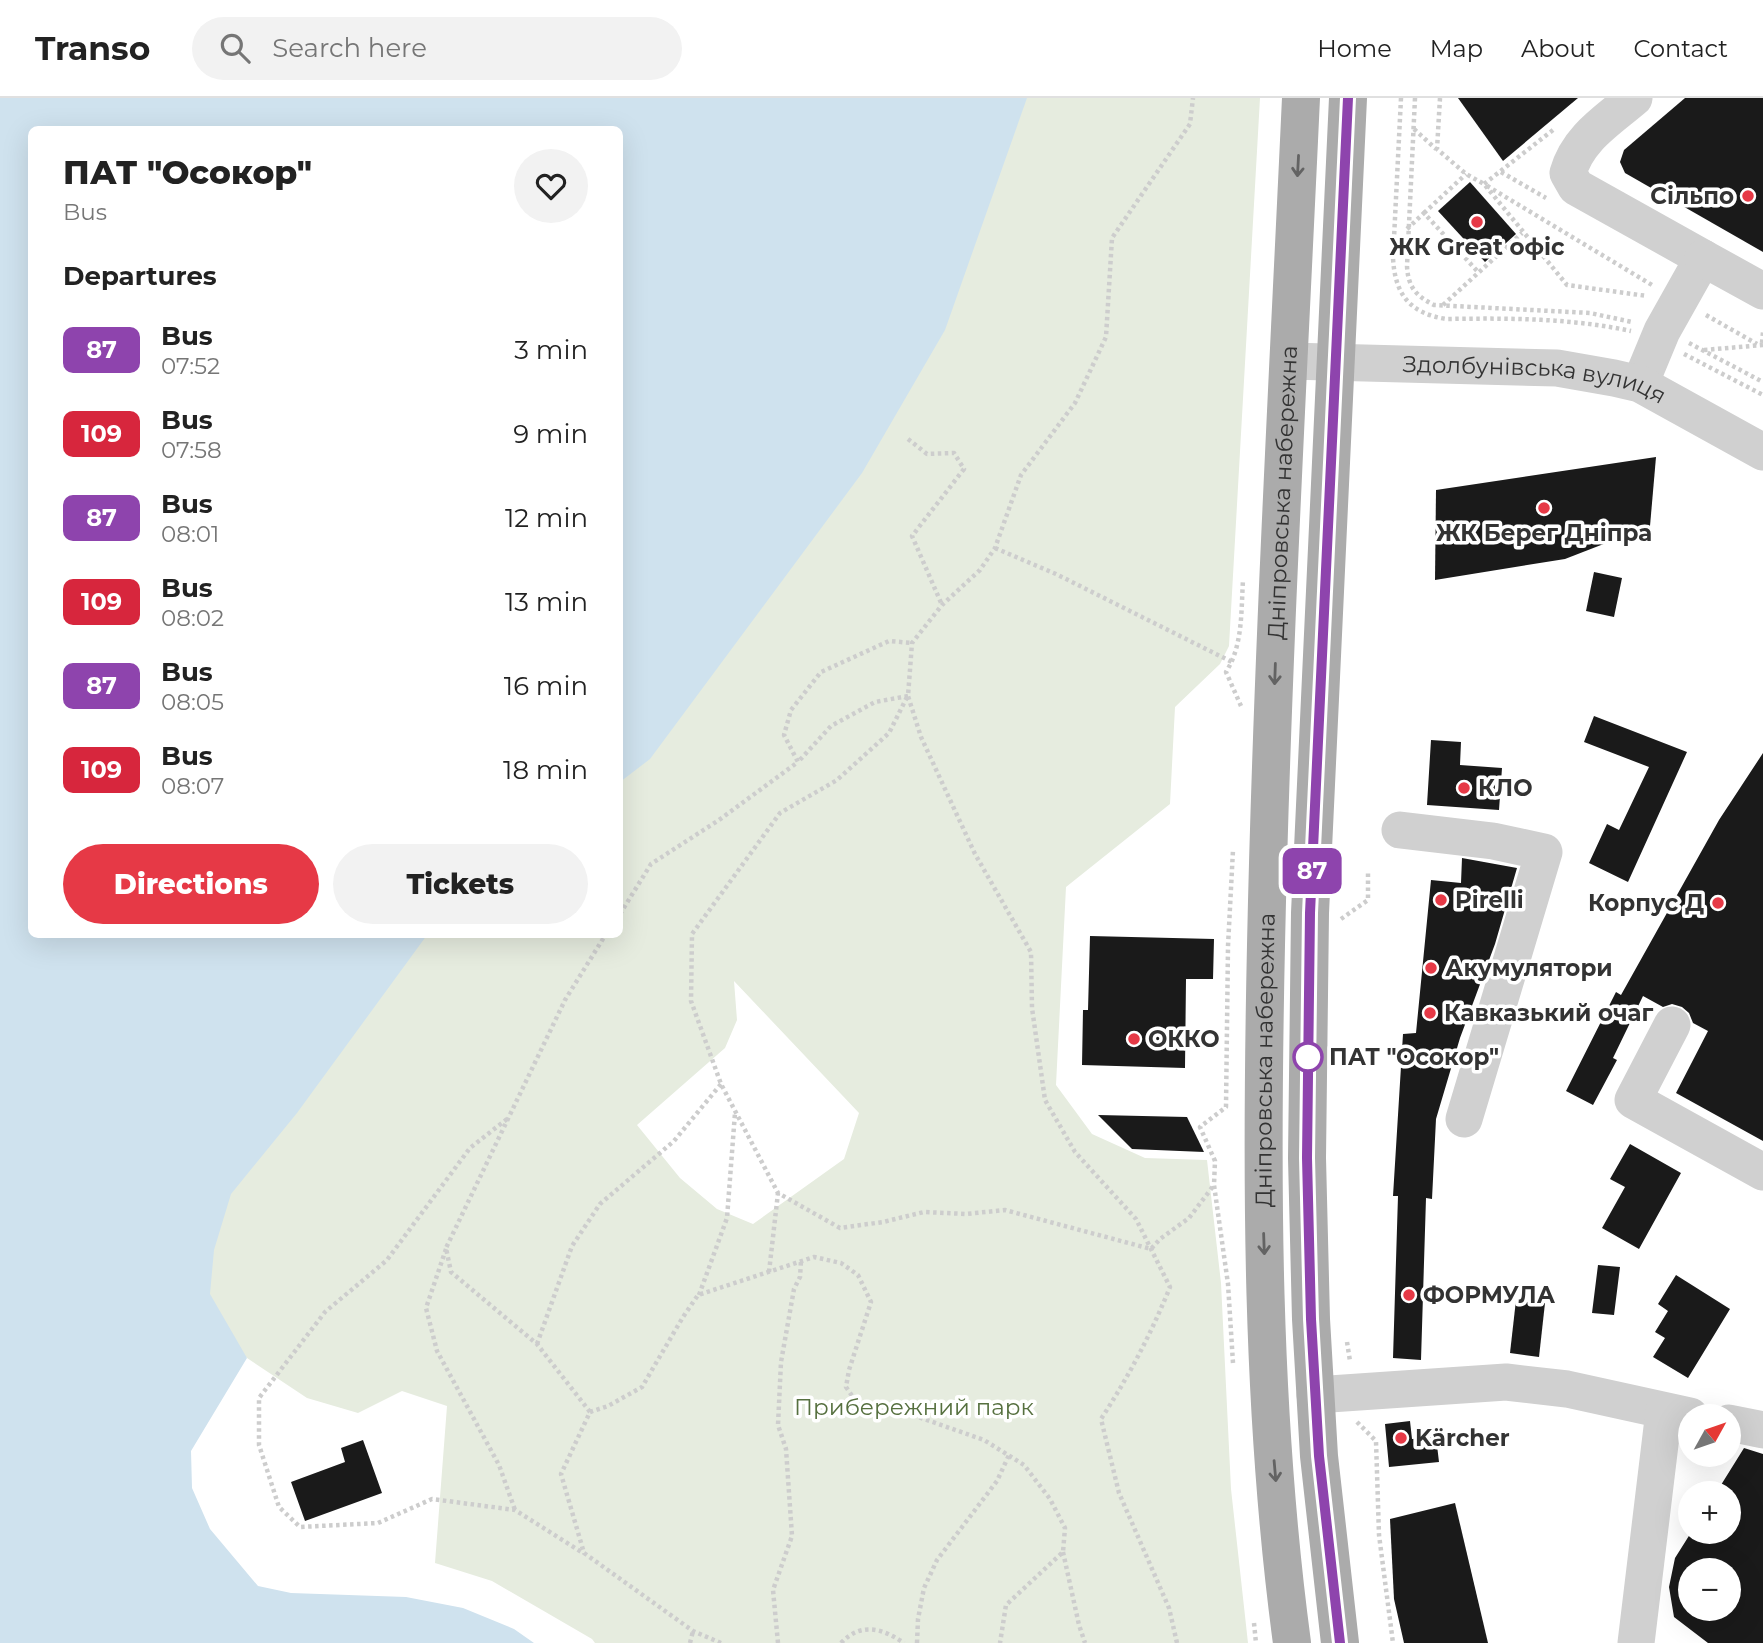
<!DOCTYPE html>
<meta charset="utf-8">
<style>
:root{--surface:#fff;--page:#f2f2f2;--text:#222;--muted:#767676;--line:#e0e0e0;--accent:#e63946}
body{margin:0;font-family:Montserrat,sans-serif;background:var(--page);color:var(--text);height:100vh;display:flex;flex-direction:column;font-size:26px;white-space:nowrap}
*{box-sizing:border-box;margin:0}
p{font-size:23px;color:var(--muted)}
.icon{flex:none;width:38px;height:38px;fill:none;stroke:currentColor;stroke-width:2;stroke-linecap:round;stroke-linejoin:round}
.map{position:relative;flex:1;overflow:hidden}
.details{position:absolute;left:28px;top:28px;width:595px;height:812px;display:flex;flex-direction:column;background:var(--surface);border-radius:10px;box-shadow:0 7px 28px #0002}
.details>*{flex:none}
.badge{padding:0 14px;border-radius:10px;font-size:24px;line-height:46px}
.needle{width:46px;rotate:50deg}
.buttons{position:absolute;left:1678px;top:1306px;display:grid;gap:14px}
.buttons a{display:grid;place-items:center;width:63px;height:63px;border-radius:50%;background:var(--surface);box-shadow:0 7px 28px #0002;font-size:35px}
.map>.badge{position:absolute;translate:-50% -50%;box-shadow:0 0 0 4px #fff}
h2{padding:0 35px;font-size:26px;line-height:63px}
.round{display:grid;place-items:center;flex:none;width:74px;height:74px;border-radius:37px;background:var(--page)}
.summary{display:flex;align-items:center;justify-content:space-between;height:119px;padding:0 35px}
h1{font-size:33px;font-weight:800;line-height:52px}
.cta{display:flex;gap:14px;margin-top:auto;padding:14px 35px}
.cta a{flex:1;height:80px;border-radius:42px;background:var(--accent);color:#fff;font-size:28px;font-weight:800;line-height:80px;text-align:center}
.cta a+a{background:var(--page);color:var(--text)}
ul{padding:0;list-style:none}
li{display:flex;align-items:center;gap:21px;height:84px;padding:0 35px}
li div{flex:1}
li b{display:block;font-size:26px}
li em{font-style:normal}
li .badge{min-width:77px;font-weight:700;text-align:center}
header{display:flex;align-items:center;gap:42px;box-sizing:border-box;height:98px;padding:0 35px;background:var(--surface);border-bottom:2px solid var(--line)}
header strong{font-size:33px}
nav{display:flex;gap:38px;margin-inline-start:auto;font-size:24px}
.search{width:490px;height:63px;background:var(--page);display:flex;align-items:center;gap:18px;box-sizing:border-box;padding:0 24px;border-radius:38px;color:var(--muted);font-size:26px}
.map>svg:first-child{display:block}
</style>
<header>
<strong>Transo</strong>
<div class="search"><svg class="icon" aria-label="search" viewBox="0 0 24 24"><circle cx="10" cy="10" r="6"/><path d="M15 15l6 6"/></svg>Search here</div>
<nav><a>Home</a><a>Map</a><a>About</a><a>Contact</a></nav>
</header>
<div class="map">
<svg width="1763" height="1545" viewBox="0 0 1763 1545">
<rect width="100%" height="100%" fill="#fff"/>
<!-- green -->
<path fill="#e6ecdf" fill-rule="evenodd" d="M891 0H1260L1229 548 1220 566 1175 609 1170 706 1066 789 1056 987 1092 1036 1145 1060 1207 1062 1221 1185 1231 1391 1248 1545H595L592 1541 492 1483 435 1465 447 1308 402 1293 358 1315 307 1300 247 1260 99 1100 261 837 620 836V384ZM734 883 859 1015 844 1061 753 1126 717 1111 680 1080 637 1027 725 950 737 922Z"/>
<!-- water -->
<path fill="#cfe2ee" d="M0 0H1027L945 232 862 375 650 661 620 684V32H32V836L427 837 297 1015 231 1096 214 1152 210 1196 247 1260 191 1353 192 1390 210 1431 258 1488 291 1495 406 1499 463 1510 514 1531 534 1545H0Z"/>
<!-- building -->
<g fill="#1a1a1a" fill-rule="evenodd">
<path d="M1458 0H1578L1503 63Z"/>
<path d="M1685 0H1763V154L1625 75 1620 64 1624 52Z"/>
<path d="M1470 84 1516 136 1485 164 1438 113Z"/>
<path d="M1656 359 1650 428 1565 461 1435 482 1436 392Z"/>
<path d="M1594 474 1622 480 1614 519 1586 513Z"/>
<path d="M1594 618 1687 654 1628 784 1589 765 1607 726 1619 732 1649 669 1584 644Z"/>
<path d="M1431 642 1461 644 1460 667 1502 670 1499 712 1427 707Z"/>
<path d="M1763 655V1043L1676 995 1708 933 1693 925 1689 915 1682 909 1672 906 1663 909 1643 898 1613 960 1617 962 1593 1007 1566 993 1616 894 1621 897 1719 722Z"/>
<path d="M1462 760 1517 770 1495 846 1460 940 1436 1021 1432 1101 1426 1100 1421 1262 1393 1260 1398 1098H1393L1403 936 1416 935 1431 782 1461 785Z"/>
<path d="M1090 838 1214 841 1213 881H1186L1185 970 1082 967 1083 912H1088Z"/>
<path d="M1098 1017 1187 1019 1204 1054 1132 1051Z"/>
<path d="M1630 1046 1681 1075 1639 1151 1602 1130 1625 1089 1610 1081Z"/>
<path d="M1598 1167 1620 1169 1614 1217 1592 1215Z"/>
<path d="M1676 1177 1730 1211 1688 1280 1653 1259 1665 1240 1655 1234 1668 1213 1658 1206Z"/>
<path d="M1516 1202 1545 1205 1539 1259 1510 1255Z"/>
<path d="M1410 1323 1412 1341 1436 1339 1439 1364 1389 1369 1385 1326Z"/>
<path d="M363 1342 382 1395 305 1423 291 1384 345 1364 341 1350Z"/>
<path d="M1744 1350 1763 1356V1545H1708L1674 1519 1669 1489 1675 1460 1692 1433H1729V1395H1716ZM1690 1472H1729V1510H1690Z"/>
<path d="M1455 1405 1488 1545H1404L1394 1501 1390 1421Z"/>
</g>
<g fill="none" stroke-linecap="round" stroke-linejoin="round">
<!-- path -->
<g stroke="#cdcdcd" stroke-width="4.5" stroke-dasharray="3.5 3.5" stroke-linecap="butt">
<path d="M1401 0 1393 160C1395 196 1409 215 1446 221 1508 220 1570 220 1631 233"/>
<path d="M1415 0 1407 168C1408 189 1416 198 1434 207L1590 215 1632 224"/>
<path d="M1440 0 1437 51 1466 76 1484 86 1567 187 1647 198"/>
<path d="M1414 31 1436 51"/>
<path d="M1553 32 1484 86 1652 187"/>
<path d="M1501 74 1546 100"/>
<path d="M1424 115 1466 76"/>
<path d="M1407 131 1424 115 1479 175"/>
<path d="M1443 207 1522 135"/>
<path d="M1706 217 1757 246"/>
<path d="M1689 245 1763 284"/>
<path d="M1762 245 1763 234"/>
<path d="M1704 252 1763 247"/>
<path d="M1684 256 1763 297"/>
<path d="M908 341 927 356 954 355 964 371 912 438 942 507"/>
<path d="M995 450 1056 476 1232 564"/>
<path d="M908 598 875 604 831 628 798 664 784 637 791 612 821 574 889 543 912 545"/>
<path d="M907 599 889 635 837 682 780 715 692 836 691 903 721 986 778 1095 840 1130 883 1124 924 1114 966 1116 1005 1112 1151 1151 1160 1141 1189 1120 1214 1087"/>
<path d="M1241 608 1226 574C1243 547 1241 514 1243 482"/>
<path d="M620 816 651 766 719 722 798 664"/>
<path d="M1341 821 1368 802V773"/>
<path d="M507 1021 470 1050 387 1162 325 1214 259 1300V1347L279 1409 300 1429 378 1425 432 1401 515 1412 583 1455"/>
<path d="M446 1151 426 1210 437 1253 499 1367 515 1412"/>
<path d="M769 1174 778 1095"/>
<path d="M699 1197 727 1120 735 1015"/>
<path d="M1347 1244 1350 1263"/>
<path d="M537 1246 572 1148 600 1106 674 1043 721 986"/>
<path d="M1233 1265 1228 1186 1214 1087 1215 1063 1200 1029 1226 1009 1228 848 1233 752"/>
<path d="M590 1314 537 1246 451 1174 446 1150 565 902 606 836"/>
<path d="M1357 1324 1376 1343 1379 1437 1393 1545"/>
<path d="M1063 1454 1079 1527 1085 1545"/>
<path d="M1254 1525 1256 1545"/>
<path d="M690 1545 693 1533"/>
<path d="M721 1545 693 1533 584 1455 561 1376 590 1314 608 1308 642 1289 683 1219 698 1197 814 1159 841 1165 858 1177 871 1204 849 1272 846 1289 857 1305 887 1308 984 1342 1024 1367 1050 1401 1065 1430 1063 1454 1006 1507 1000 1545"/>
<path d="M778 1545 773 1492 792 1438 786 1351 778 1327 781 1264 794 1191 800 1179 801 1163"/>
<path d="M841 1545C861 1524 882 1530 904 1545"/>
<path d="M917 1545 918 1521 924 1490 937 1462 997 1383 1009 1357"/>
<path d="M1177 1545 1169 1510 1119 1395 1101 1321C1129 1278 1151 1236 1170 1189L1136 1121 1075 1054 1045 1002 1032 910 1031 854 975 756 921 639 908 598 912 545 942 507 980 472 995 450 1021 377 1075 305 1106 239 1112 140 1190 26 1193 0"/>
</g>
<!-- minor -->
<g stroke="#d0d0d0" stroke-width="37">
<path d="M1634 0C1607 23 1578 40 1568 75L1576 89 1703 160 1662 233 1640 286"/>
<path d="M1703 160 1763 193"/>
<path id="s1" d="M1289 263 1557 270 1614 280 1640 286 1763 354"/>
<path d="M1400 732 1493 743 1544 754 1464 1021"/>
<path d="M1672 927 1633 1002 1763 1074"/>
<path d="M1315 1297 1506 1284 1567 1291 1690 1318"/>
<path d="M1729 1325 1763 1332"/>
<path d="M1636 1545 1664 1313"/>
</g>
<!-- major -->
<g stroke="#ababab" stroke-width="38">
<path id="s2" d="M1292 1545C1261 1314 1261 1079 1266 847 1272 564 1288 282 1301 0"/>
<path d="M1340 1545 1319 1358 1311 1221 1307 1060 1310 815 1348 0"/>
</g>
</g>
<!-- one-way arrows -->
<defs><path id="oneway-shaft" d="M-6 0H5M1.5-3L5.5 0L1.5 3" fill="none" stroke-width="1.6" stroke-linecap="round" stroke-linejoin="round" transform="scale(1.75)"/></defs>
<g stroke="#636363">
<use href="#oneway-shaft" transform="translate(1298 68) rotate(93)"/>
<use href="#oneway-shaft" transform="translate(1275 576) rotate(92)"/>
<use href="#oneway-shaft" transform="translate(1264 1146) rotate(88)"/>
<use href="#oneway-shaft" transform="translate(1275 1373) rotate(85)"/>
</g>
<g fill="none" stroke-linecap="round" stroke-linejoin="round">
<!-- line casing -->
<g stroke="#fff" stroke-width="16">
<path id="line" d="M1340 1545 1319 1358 1311 1221 1307 1060 1310 815 1348 0"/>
</g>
<!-- line -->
<use href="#line" stroke="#8e44ad" stroke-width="10"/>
</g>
<!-- markers -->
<g fill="#e63946" stroke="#fff" stroke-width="2.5">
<circle cx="1748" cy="98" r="7"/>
<circle cx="1477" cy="124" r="7"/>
<circle cx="1544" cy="410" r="7"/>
<circle cx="1464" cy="690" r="7"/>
<circle cx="1441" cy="802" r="7"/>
<circle cx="1718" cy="805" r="7"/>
<circle cx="1431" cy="870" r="7"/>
<circle cx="1430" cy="915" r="7"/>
<circle cx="1134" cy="941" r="7"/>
<circle cx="1409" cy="1197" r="7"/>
<circle cx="1401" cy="1340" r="7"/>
</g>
<circle fill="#fff" stroke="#8e44ad" stroke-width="3.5" cx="1308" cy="959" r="14"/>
<g text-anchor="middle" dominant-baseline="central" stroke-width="7" stroke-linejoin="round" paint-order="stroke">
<!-- poi labels -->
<g font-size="23" font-weight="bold" fill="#333" stroke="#fff" text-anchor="start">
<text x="1734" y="98" text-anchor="end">Сільпо</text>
<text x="1477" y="149" text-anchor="middle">ЖК Great офіс</text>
<text x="1544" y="435" text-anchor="middle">ЖК Берег Дніпра</text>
<text x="1478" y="690">КЛО</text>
<text x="1455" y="802">Pirelli</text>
<text x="1704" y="805" text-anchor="end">Корпус Д</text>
<text x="1445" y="870">Акумулятори</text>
<text x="1444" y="915">Кавказький очаг</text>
<text x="1148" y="941">ОККО</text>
<text x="1423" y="1197">ФОРМУЛА</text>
<text x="1415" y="1340">Kärcher</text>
</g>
<!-- street labels -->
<g font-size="23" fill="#333" stroke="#fff">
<text stroke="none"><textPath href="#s1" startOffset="247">Здолбунівська вулиця</textPath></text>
<text stroke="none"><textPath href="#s2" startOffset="1152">Дніпровська набережна</textPath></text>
<text stroke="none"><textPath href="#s2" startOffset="584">Дніпровська набережна</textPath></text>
</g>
<!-- stop labels -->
<g font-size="23" font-weight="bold" fill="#333" stroke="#fff" text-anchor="start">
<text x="1329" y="959">ПАТ "Осокор"</text>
</g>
<!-- park labels -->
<g font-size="23" fill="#56703f" stroke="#fff">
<text x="914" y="1309">Прибережний парк</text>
</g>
</g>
</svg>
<div class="buttons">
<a><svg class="needle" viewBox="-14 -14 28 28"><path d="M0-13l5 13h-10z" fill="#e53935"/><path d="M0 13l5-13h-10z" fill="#767676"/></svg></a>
<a>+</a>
<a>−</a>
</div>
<b class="badge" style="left:1312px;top:773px;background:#8e44ad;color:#fff">87</b>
<section class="details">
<div class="summary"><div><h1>ПАТ &quot;Осокор&quot;</h1><p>Bus</p></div><a class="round"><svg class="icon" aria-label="heart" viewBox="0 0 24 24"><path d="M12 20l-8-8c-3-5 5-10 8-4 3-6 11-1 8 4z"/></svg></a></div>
<h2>Departures</h2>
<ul>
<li><span class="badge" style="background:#8e44ad;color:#fff">87</span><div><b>Bus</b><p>07:52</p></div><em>3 min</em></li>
<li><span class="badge" style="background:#d7263d;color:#fff">109</span><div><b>Bus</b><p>07:58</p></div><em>9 min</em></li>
<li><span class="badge" style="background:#8e44ad;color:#fff">87</span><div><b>Bus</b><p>08:01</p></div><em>12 min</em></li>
<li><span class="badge" style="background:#d7263d;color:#fff">109</span><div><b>Bus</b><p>08:02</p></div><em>13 min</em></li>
<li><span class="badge" style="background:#8e44ad;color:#fff">87</span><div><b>Bus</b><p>08:05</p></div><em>16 min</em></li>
<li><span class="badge" style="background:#d7263d;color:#fff">109</span><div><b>Bus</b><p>08:07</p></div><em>18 min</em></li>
</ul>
<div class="cta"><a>Directions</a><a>Tickets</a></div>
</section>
</div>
